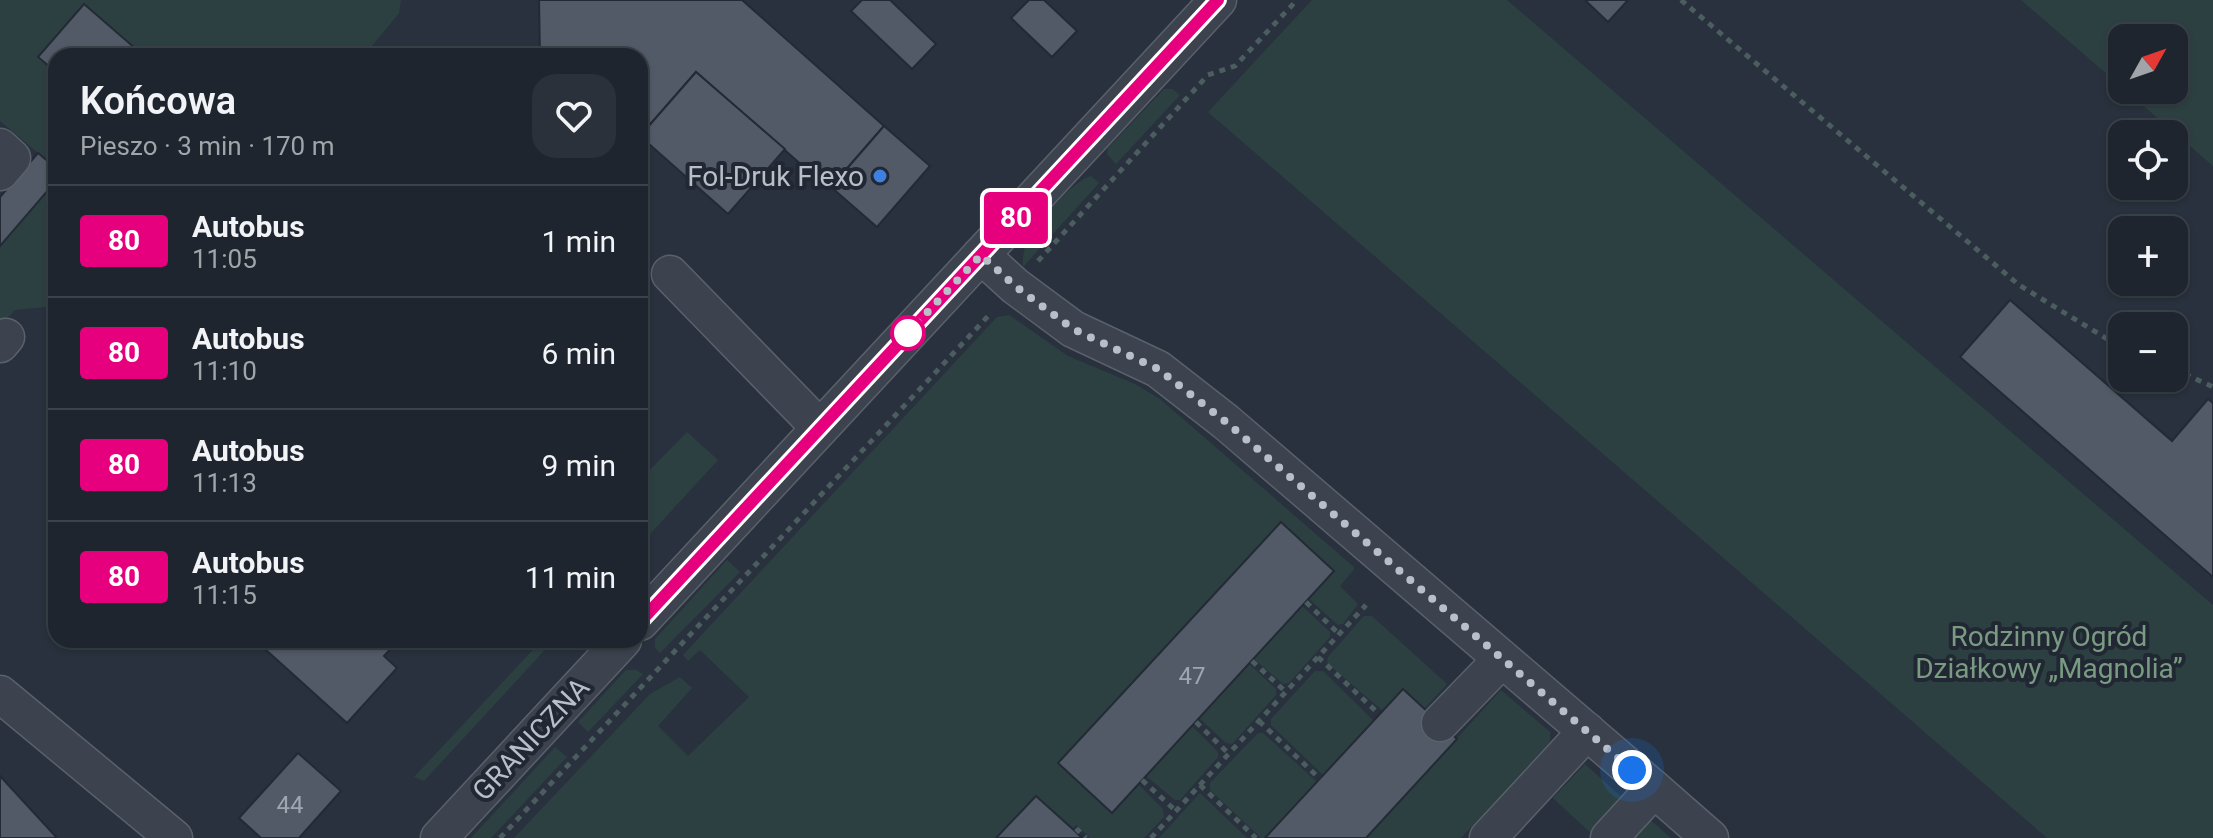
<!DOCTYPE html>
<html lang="pl">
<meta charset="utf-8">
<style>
:root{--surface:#1e252e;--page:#2b313a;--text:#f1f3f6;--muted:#a1a5aa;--line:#3c424a}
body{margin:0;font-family:Roboto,sans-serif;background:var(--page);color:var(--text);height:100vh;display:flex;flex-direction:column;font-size:30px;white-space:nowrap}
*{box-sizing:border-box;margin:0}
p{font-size:26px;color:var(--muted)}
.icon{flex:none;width:44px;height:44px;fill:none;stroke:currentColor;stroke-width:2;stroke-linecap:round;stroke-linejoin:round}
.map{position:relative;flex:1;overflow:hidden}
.panel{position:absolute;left:48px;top:48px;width:600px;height:600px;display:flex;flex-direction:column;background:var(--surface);border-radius:24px;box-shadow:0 2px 6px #0004,0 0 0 2px var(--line)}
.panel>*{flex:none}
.badge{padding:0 16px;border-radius:6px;font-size:28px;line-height:52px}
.needle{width:52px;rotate:50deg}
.controls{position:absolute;left:2108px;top:24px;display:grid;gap:16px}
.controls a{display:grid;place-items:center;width:80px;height:80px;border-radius:16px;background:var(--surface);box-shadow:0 2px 6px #0004,0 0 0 2px var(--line);font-size:40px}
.you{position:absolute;width:40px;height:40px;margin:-20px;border:6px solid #fff;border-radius:50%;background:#1a73e8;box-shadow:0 0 0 12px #1a73e833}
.map>.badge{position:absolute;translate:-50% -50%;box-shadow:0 0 0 4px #fff}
.round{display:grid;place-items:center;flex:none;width:84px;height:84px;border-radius:24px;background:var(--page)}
.headline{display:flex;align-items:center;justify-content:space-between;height:136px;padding:0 32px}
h1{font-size:38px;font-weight:600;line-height:60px}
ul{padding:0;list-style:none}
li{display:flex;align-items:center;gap:24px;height:112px;padding:0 32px;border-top:2px solid var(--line)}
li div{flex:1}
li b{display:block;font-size:30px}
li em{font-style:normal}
li .badge{min-width:88px;font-weight:700;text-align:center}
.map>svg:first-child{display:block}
</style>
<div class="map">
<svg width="2213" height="838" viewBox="0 0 2213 838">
<rect width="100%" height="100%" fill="#28313d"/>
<!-- green -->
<g fill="#2d4041">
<path d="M0 0H401L399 13 364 56H56V168L0 121Z"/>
<path d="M1312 0H1507L2213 605V838H2047L1208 112Z"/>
<path d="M2021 0H2213V166L2125 90H2174V38H2122V87Z"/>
<path d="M1164 89H1172L1180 95 1116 164 1107 154 1108 148Z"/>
<path d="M1091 176 1099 183 1023 267C1022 253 1026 241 1034 230 1043 216 1076 179 1091 176Z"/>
<path d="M56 181V306L15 310 0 326V246Z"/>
<path d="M1009 315 1068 356 1135 384 1160 399 1355 568 1340 586 1358 604 1343 624 1338 625 1309 599 1334 571 1280 522 1059 763 1112 813 1138 784 1163 809 1164 817 1144 838H1090L1076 825 1072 829 997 838H514L650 694 680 677 692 688 658 726 688 756 749 697 700 650 688 661 683 655 997 317Z"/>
<path d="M687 432 718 460 640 545V532L648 524 640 515V480Z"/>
<path d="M727 560 740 572 660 653 655 648V639Z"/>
<path d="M1302 606 1330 632V637L1289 683 1283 684 1254 659Z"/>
<path d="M1364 616H1372L1447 684 1424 709 1403 690 1383 711 1327 663 1328 657Z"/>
<path d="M542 640H554L424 781 414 777Z"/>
<path d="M1249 664 1276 689V695L1232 744 1226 743 1199 718Z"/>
<path d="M626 670H636L643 674 588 732 578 722Z"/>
<path d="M1315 671H1323L1374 721 1323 775 1271 725V719Z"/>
<path d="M1501 690 1550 732V742L1461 838H1366Z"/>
<path d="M1192 726 1218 752V757L1180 800H1175L1146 776Z"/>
<path d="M1258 733H1263L1317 782 1265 838H1261L1210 790V783Z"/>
<path d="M555 747 567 757 491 838H471Z"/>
<path d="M1585 764 1625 800 1593 835 1553 798Z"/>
<path d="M1200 793 1247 838H1159Z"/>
<path d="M1648 818 1671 838H1628Z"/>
</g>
<!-- building -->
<g fill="#525a68" stroke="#232a35" stroke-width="2">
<path d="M539 0H742L884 126 829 189 696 72 640 136V56H540Z"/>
<path d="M862 0H890L936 44 912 69 851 11Z"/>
<path d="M1029 0H1044L1077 31 1052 57 1011 18Z"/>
<path d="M1585 0H1628L1608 22Z"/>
<path d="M84 4 144 56H56V72L38 57Z"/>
<path d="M696 72 785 149 728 214 640 136Z"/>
<path d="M884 126 930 166 877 227 831 187Z"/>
<path d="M38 153 56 168V181L0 246V197Z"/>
<path d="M2010 300 2172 441 2208 399 2213 403V577L1960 357Z"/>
<path d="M1281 522 1334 571 1112 813 1058 763Z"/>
<path d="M255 640H399L384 656 397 668 347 723Z"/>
<path d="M1403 689 1457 739 1366 838H1265Z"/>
<path d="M298 753 341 791 299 838H261L239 818Z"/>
<path d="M0 776 57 838H0Z"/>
<path d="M1036 796 1076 832 1082 838H996Z"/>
</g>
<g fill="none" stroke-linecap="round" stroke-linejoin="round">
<!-- minor casing -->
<g stroke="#5a616b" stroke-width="39">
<g id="minor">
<path d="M0 147 12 158 0 172"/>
<path d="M981 255 1015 286 1073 329 1158 369 1226 422 1654 789 1609 838"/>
<path d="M670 274 820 428"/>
<path d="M0 344 6 337"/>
<path d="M640 622 1218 0"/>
<path d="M0 694 174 838"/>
<path d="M1440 723 1502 659"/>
<path d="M1654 789 1710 838"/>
<path d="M439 838 623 640"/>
<path d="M1488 838 1587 731"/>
</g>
</g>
<!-- path -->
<g stroke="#4c5d5f" stroke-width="5" stroke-dasharray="6 6" stroke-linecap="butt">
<path d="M1681 0 2019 285 2122 348"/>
<path d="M1038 261 1208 75 1235 66 1297 0"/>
<path d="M2174 369 2213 387"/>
<path d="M1306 602 1339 634"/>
<path d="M1318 657 1379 714"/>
<path d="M1252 661 1286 692"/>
<path d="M1259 721 1320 779"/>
<path d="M1196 722 1229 754"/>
<path d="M1142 780 1176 811"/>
<path d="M1200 785 1256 838"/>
<path d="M1076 832 1078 830 1086 838"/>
<path d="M500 838 991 313"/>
<path d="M1151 838 1366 605"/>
</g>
<!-- minor -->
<use href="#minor" stroke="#3c434e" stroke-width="36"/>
</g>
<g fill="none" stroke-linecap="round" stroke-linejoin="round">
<!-- line casing -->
<g stroke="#fff" stroke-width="18">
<path id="line" d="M640 622 1218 0"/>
</g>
<!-- line -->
<use href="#line" stroke="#e6007e" stroke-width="12"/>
<!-- walk -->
<path stroke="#b9bfc8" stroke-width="8" stroke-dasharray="0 14.4" d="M908 333 981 255 1015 286 1073 329 1158 369 1226 422 1632 770"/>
</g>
<!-- markers -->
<circle fill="#3f7fe0" stroke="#212833" stroke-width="3" cx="880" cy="176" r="8"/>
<circle fill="#fff" stroke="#e6007e" stroke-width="4" cx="908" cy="333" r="16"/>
<g text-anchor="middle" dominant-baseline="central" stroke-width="8" stroke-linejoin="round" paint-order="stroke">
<!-- number labels -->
<g font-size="24" fill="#9fa6b0">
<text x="1192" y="676">47</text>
<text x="290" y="805">44</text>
</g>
<!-- poi labels -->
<g font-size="28" fill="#b9bfc8" stroke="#212833" text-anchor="end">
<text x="864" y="176">Fol-Druk Flexo</text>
</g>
<!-- park labels -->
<g font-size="28" fill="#799b82" stroke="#212833">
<text x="2049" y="636">Rodzinny Ogród<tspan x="2049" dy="32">Działkowy „Magnolia”</tspan></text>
</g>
<!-- street labels -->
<g font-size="28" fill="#b9bfc8" stroke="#212833">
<text transform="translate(531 739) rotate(-47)">GRANICZNA</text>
</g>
</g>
</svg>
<div class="controls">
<a><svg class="needle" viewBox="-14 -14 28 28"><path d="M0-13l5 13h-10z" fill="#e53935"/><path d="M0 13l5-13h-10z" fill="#a1a5aa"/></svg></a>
<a><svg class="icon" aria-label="locate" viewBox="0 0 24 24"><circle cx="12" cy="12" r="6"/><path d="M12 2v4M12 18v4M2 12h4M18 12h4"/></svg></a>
<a>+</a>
<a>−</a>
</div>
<div class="you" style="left:1632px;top:770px"></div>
<b class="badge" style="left:1016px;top:218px;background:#e6007e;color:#fff">80</b>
<section class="panel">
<div class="headline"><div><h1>Końcowa</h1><p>Pieszo · 3 min · 170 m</p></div><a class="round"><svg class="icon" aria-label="heart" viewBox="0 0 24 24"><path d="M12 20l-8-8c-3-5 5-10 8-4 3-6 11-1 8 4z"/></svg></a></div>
<ul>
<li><span class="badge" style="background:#e6007e;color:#fff">80</span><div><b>Autobus</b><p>11:05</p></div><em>1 min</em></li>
<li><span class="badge" style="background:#e6007e;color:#fff">80</span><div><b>Autobus</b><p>11:10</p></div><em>6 min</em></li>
<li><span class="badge" style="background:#e6007e;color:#fff">80</span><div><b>Autobus</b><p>11:13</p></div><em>9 min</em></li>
<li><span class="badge" style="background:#e6007e;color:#fff">80</span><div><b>Autobus</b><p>11:15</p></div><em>11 min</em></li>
</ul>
</section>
</div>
